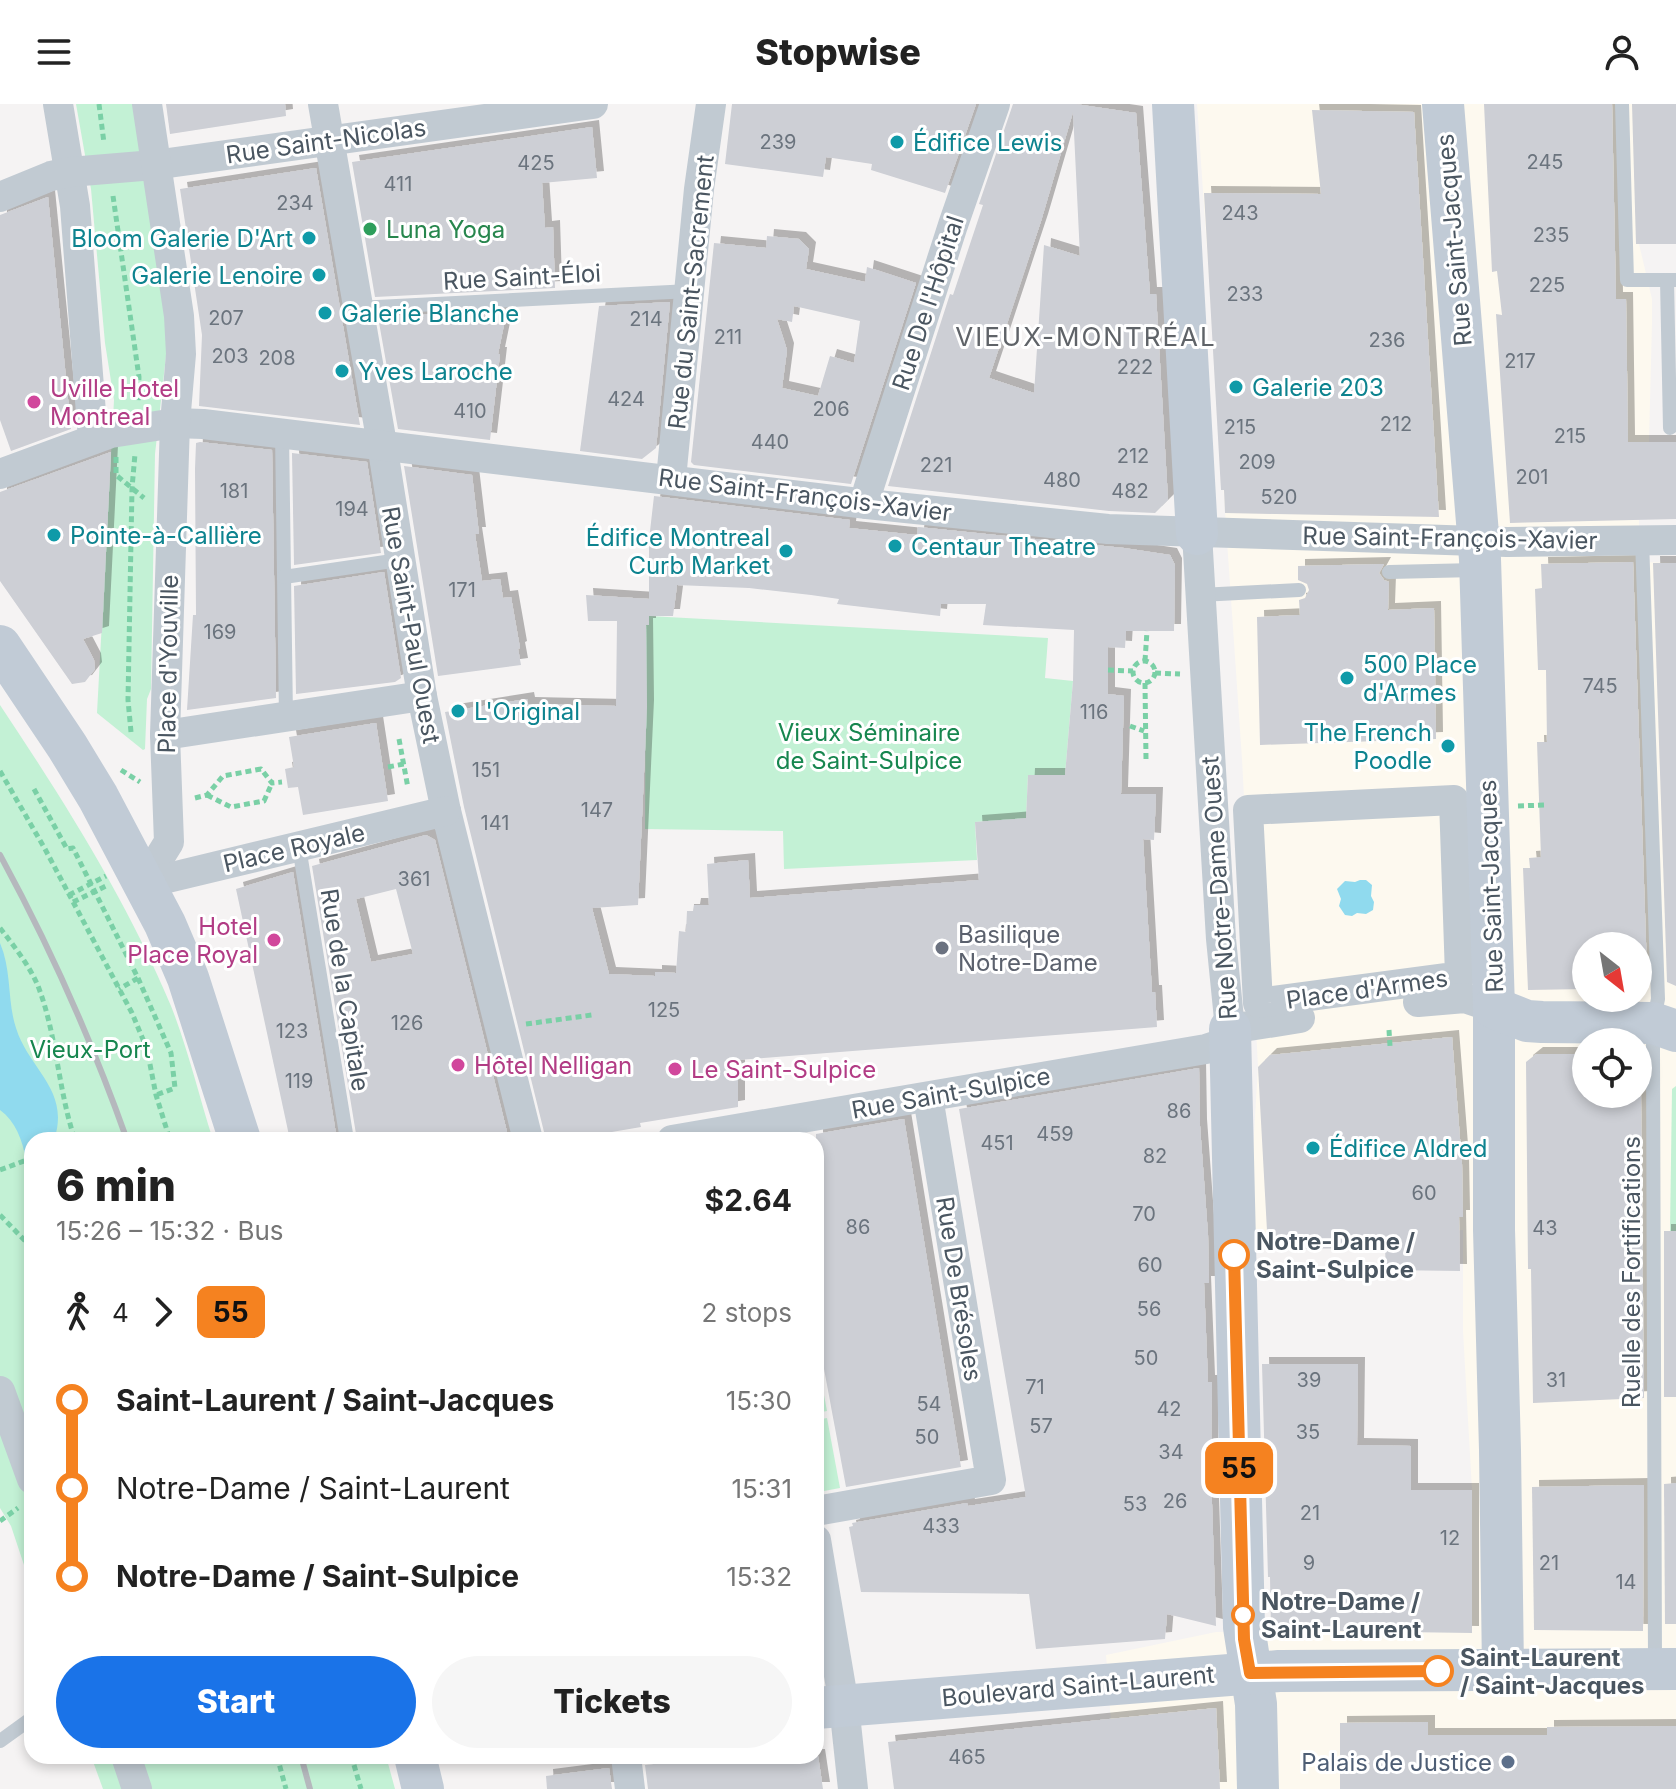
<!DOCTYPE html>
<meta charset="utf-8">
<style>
:root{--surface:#fff;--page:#f6f6f6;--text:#222;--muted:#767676;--accent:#1a73e8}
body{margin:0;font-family:Inter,sans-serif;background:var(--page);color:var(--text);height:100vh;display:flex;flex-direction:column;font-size:30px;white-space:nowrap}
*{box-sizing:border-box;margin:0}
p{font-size:26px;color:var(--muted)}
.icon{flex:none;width:44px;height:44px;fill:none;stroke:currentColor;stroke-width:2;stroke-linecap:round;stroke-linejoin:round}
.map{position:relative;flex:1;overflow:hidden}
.panel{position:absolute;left:24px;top:1028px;width:800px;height:632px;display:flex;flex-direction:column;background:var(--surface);border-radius:24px;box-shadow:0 4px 12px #0003}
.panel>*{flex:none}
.badge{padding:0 16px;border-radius:12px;font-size:28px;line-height:52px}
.needle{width:52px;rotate:149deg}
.tools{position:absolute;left:1572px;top:828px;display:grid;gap:16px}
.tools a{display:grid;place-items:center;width:80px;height:80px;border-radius:50%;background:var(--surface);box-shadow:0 4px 12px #0003;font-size:40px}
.map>.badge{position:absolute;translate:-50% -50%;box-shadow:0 0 0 4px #fff}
.legs{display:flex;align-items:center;gap:12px;height:88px;padding:0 32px;font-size:26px}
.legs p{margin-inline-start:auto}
.headline{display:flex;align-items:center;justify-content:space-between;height:136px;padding:0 32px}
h1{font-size:44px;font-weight:800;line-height:60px}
.primary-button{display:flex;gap:16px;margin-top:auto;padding:16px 32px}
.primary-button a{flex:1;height:92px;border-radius:48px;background:var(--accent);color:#fff;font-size:32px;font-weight:800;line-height:92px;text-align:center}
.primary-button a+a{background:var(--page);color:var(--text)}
ul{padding:0 32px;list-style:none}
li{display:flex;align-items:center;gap:28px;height:88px;font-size:30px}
li i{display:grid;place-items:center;width:12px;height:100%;margin:0 10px;background:currentColor}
li i::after{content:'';width:20px;height:20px;margin:-10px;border:6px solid;border-radius:50%;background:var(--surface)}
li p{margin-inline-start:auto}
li:first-child i{background:linear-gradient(#0000 50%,currentColor 0)}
li:last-child i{background:linear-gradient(currentColor 50%,#0000 0)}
header{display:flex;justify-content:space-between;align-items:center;height:104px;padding:0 32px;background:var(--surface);font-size:36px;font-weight:800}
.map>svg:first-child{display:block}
</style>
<header><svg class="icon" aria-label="menu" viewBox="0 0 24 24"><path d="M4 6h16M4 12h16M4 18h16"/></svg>Stopwise<svg class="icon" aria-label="person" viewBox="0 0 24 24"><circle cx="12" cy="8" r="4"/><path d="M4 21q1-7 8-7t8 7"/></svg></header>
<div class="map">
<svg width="1676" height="1685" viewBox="0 0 1676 1685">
<defs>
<filter id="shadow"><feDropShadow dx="7" dy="-7" stdDeviation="0" flood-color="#0004"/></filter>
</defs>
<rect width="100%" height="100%" fill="#f5f3f3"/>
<!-- commercial -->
<path fill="#fdf9ef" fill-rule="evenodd" d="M1197 0H1636L1639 140 1652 195V218L1649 338 1639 380V458L1676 459V1685H1116L1106 1551 1216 1528 1368 1526V1529L1472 1528V1386L1463 1227V1126L1247 1146 1258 963 1242 655ZM1586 842H1638V894H1586ZM1586 938H1638V990H1586Z"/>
<!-- green -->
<g fill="#c3f1d5">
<path d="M76 0H135L165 205 167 243 155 350 151 585 147 595 145 645 143 646 97 609 114 296 105 239 91 85Z"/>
<path d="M649 512 1048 534 1045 574 1073 577 1065 671H1028L1026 715 975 718 977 756 784 765 783 727 645 725 646 521H649Z"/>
<path d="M0 601C64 697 126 795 171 902 188 945 199 992 213 1036H32V1485L11 1422 0 1404Z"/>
<path d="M1676 982V1127H1670L1672 985Z"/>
<path d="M816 1248 827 1307 816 1309Z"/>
<path d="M827 1314 840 1384 824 1387 816 1346V1316Z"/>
<path d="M91 1652H386L395 1685H103Z"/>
</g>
<!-- water -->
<g fill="#90daee">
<path d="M1360 776H1366L1372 781 1371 792 1374 798 1373 806 1366 810 1357 809 1352 812 1345 811 1339 802 1341 795 1337 785 1345 777 1355 778Z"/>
<path d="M0 839C12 867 7 897 16 924 29 966 71 986 54 1036H32V1116C28 1082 31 1028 0 1006Z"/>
</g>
<!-- building -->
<g fill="#cdcfd5" fill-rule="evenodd" filter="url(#shadow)">
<path d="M166 0H285L286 12 170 30Z"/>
<path d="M732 0H976L945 89 871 66 872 60 826 53 823 73 725 60Z"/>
<path d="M1013 0H1075L1136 9 1150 190H1156L1168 396 1155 409 1109 407 888 382 950 190 953 191 983 101 979 100ZM1073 8 1080 152 1044 141 1034 289 989 274 1041 117Z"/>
<path d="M1484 0H1612L1616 195H1626L1628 338H1676V415L1510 419 1496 210 1502 211 1497 167 1492 168Z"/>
<path d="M1632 0H1676V140H1636Z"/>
<path d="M1312 6 1414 8 1439 413 1225 409 1224 386H1221L1204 89 1321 90Z"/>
<path d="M592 23 597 74 542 79 545 124 553 123 555 184 375 193 352 58Z"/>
<path d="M316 64 360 321 199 302 202 231 180 85Z"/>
<path d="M48 93 71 325 11 347 0 316V111Z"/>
<path d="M767 132 799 135 809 145 806 165 865 178 867 163 916 179 851 380 694 361 691 358 714 139 766 144ZM794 202 860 217 854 259 830 252 818 292 782 284 787 246 777 215 792 218Z"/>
<path d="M670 198 656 344 642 355 580 347 599 202Z"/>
<path d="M507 206 498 250H500L490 336 398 325 378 213Z"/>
<path d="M200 338 272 346 276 594 187 606 193 511H196L195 365 196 339Z"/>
<path d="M111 348 102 529 83 535 94 556 95 565 85 578 72 580 0 477V388Z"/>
<path d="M292 349 367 358 381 449 294 461Z"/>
<path d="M404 362 472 371 479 430H475L482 477 500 475 503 494 511 493 520 544 518 545 521 561 438 572Z"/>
<path d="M654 392 850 416 849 424 917 431 918 423 1124 444 1170 451 1175 461 1174 527H1126L1125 544 1108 543V590L1124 592 1121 690H1156L1154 736 1143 735 1152 888H1155L1157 923 738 956V1003L640 1019 641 1023 565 1036H546L464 703 445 608 527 595 528 600 616 602 617 517H588L586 491 649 495V436ZM677 481 749 484 811 491 839 495 837 500 940 512 941 500H986L983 521 1074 526 1073 577 1065 671H1028L1026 714 975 718 979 776 750 794 748 756 707 760 709 801H694L693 807H687L686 828 679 827 676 869 655 868V872L609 870 592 804 638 801 647 603 646 521H649V512H673Z"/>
<path d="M1633 458 1647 867 1638 863V842H1586V885L1528 886 1523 764H1530L1529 754 1541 753 1537 638H1547L1546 566H1538L1535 485 1542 484 1541 460Z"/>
<path d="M1653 459H1676V882L1667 878Z"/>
<path d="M1384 460 1379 469 1384 476 1389 478 1388 506 1434 504 1436 635 1260 641 1257 513 1300 511 1299 496 1305 494 1309 486 1307 480 1298 476V462Z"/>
<path d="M384 468 401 574 395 578 296 590 294 482Z"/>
<path d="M376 619 388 697 303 711 298 683 288 684 285 665 294 663 289 633Z"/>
<path d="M426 731 435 736 509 1036H357L312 762ZM396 785 413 850 371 858 356 795Z"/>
<path d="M293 768 337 1036H290L236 785Z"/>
<path d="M1452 933 1462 1060 1463 1113H1459L1460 1167 1386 1166 1385 1144 1268 1145 1258 963 1270 951Z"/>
<path d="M1536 950H1586V990H1641L1644 1294 1533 1299 1531 1165H1528L1526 958Z"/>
<path d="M1199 964 1200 1022 1208 1131 1209 1179H1204L1208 1278H1212L1211 1369 1216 1522 1167 1510 1165 1535 1036 1545 1029 1490 861 1488 849 1423 853 1422 852 1419 967 1399 968 1402 1026 1393 959 1005Z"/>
<path d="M904 1015 961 1363 846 1383 816 1222V1030Z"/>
<rect x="1664" y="1127" width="12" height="166"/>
<path d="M1262 1260H1358L1357 1341 1411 1342V1386H1472V1529L1271 1526 1270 1473H1268Z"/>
<path d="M1676 1379V1520H1665L1664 1380Z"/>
<path d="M1644 1381 1643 1527 1534 1526 1532 1383Z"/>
<path d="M1216 1604 1220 1685H894L888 1638Z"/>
<path d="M1428 1618V1631H1547V1623L1676 1622V1685H1340V1619Z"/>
<path d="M732 1652H818L823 1685H648L645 1661Z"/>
<path d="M609 1664 612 1685H547L546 1672Z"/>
</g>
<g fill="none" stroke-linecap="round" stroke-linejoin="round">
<!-- path -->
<g stroke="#7ad0a6" stroke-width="5" stroke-dasharray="6 4" stroke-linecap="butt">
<path d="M99 0 104 39"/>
<path d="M113 92 139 273 138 300"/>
<path d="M116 353V371L144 394"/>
<path d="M1145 557 1147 527"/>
<circle cx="1144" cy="568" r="11"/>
<path d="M1108 566 1133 567"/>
<path d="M1155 569 1180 570"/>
<path d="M1145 579 1146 655"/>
<path d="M1130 622 1144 627"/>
<path d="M131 628 128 596 132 384 135 350"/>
<path d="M399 635 408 684"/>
<path d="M388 663 404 660"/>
<path d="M121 666 140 678"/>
<path d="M0 667 45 745 132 909 147 945 156 991 170 1036"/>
<path d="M34 685 67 745 73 744 138 874 119 885"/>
<path d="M207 691 231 703 264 697 272 679"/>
<path d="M195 694 207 691 223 672 261 665 272 679 282 678"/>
<path d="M1518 702 1544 701"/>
<path d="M69 791 106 772"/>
<path d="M73 798 108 781"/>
<path d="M0 824C14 842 29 861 38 882 57 931 58 986 75 1036"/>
<path d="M138 874 171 949 175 984 156 991"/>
<path d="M526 920 592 911"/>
<path d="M1389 926 1390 942"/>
<path d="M0 1066 32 1054"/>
<path d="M0 1111 32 1144"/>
<path d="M0 1417 18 1404"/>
<path d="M277 1652 286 1685"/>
<path d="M354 1661 361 1685"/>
</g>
<!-- lane -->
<g stroke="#c1cad2" stroke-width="14">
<path d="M1622 0 1627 176H1676"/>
<path d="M1667 176 1670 324"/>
<path d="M357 204 690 187"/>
<path d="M282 329 286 613"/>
<path d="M1642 436 1658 895 1653 919V950L1655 1560"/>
<path d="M1389 468 1476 466"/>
<path d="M284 473 399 456"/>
<path d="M1200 491 1299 486"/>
<path d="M299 743 347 1036"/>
<path d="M0 1637 32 1614"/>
</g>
<!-- street -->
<g stroke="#c1cad2" stroke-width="30">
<path d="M58 0 75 102 93 335"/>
<path d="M323 0 382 340 422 592 446 707 528 1036"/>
<path d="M0 93 51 72 70 68 154 61 593 0"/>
<path d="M0 370 111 329 175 319 203 320 867 400 1108 425 1507 438 1676 436"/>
<path d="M671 375 699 85 711 0"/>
<path d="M867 400 868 386 953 121 995 0"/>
<path d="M1197 430 1221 835 1230 925 1300 914"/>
<path d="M165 631 422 592"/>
<path d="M1454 696 1460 872 1258 899 1248 706Z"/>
<path d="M143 780 169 738 165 631 175 319 181 250 179 212 147 0"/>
<path d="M143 780 446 707"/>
<path d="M1418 898 1465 894 1494 904"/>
<path d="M672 1036 1206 945 1230 937"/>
<path d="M0 1287 32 1375"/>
<path d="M816 1407 991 1376 928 993"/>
<path d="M816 1436 844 1601 853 1685"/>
<path d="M126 1652 137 1685"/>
<path d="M626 1652 630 1685"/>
</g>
<!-- secondary -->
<g stroke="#c1cbd6" stroke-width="42">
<path d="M1173 0 1197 430"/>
<path d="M1443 0 1480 455 1494 904V1126L1500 1346 1503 1566"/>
<path d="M0 542 67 642 98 693 165 820 188 874 240 1036"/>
<path d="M1494 904 1527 917 1542 918 1653 919 1676 927"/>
<path d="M1230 925 1244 1523 1256 1600 1258 1685"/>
<path d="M816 1604 1279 1567 1676 1565"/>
<path d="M415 1652 423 1685"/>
</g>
<!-- rail -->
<g stroke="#b5b8bd" stroke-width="6">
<path d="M0 751C50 843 92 937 127 1036"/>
<path d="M301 1652 310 1685"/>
</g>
</g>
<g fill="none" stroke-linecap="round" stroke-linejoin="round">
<!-- line-1 casing -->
<g stroke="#fff" stroke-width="18">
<path id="line-1" d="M1234 1151 1244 1535 1250 1569 1438 1567"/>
</g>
<!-- line-1 -->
<use href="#line-1" stroke="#f58220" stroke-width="12"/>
</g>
<!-- markers -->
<g fill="#0f9aa8" stroke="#fff" stroke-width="3">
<circle cx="897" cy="38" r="8"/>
<circle cx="309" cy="134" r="8"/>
<circle cx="319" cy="171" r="8"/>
<circle cx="325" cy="209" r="8"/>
<circle cx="342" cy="267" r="8"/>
<circle cx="1236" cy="283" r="8"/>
<circle cx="54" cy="431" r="8"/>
<circle cx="895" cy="442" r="8"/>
<circle cx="786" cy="447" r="8"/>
<circle cx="1347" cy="574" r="8"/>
<circle cx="458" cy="607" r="8"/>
<circle cx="1448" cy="642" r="8"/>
<circle cx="1313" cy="1044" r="8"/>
</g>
<circle fill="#2e9e5b" stroke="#fff" stroke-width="3" cx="370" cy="125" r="8"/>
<g fill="#d1479c" stroke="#fff" stroke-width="3">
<circle cx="34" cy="298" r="8"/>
<circle cx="274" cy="836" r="8"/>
<circle cx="458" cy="961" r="8"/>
<circle cx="675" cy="965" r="8"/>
</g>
<circle fill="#6b7280" stroke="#fff" stroke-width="3" cx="942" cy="844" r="8"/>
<g fill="#fff" stroke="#f58220" stroke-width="4">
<circle cx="1234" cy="1151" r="14"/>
<circle cx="1243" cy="1511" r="10"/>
<circle cx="1438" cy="1567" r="14"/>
</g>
<circle fill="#5c6f8a" stroke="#fff" stroke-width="3" cx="1508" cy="1658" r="8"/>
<g text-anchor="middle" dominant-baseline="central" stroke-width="6" stroke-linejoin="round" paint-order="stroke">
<!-- number labels -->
<g font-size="20" fill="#6b747e">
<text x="778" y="38">239</text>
<text x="1545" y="58">245</text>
<text x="536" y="59">425</text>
<text x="398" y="80">411</text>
<text x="295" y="99">234</text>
<text x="1240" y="109">243</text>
<text x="1551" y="131">235</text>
<text x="1547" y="181">225</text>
<text x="1245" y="190">233</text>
<text x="226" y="214">207</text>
<text x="646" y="215">214</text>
<text x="728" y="233">211</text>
<text x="1387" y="236">236</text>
<text x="230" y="252">203</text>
<text x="277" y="254">208</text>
<text x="1520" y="257">217</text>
<text x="1135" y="263">222</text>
<text x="626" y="295">424</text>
<text x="831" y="305">206</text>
<text x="470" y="307">410</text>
<text x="1396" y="320">212</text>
<text x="1240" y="323">215</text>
<text x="1570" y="332">215</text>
<text x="770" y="338">440</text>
<text x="1133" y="352">212</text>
<text x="1257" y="358">209</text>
<text x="936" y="361">221</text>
<text x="1532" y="373">201</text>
<text x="1062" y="376">480</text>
<text x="234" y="387">181</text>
<text x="1130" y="387">482</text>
<text x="1279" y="393">520</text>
<text x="352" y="405">194</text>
<text x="462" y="486">171</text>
<text x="220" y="528">169</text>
<text x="1600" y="582">745</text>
<text x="1094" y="608">116</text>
<text x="486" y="666">151</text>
<text x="597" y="706">147</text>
<text x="495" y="719">141</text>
<text x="414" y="775">361</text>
<text x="664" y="906">125</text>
<text x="407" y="919">126</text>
<text x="292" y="927">123</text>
<text x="299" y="977">119</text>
<text x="1179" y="1007">86</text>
<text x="1055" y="1030">459</text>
<text x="997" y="1039">451</text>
<text x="1155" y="1052">82</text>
<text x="1424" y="1089">60</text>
<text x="1144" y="1110">70</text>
<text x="858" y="1123">86</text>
<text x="1545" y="1124">43</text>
<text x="1150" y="1161">60</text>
<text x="1149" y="1205">56</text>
<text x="1146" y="1254">50</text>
<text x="1309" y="1276">39</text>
<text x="1556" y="1276">31</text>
<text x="1035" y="1283">71</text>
<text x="929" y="1300">54</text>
<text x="1169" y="1305">42</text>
<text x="1041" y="1322">57</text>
<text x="1308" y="1328">35</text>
<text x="927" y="1333">50</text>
<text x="1171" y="1348">34</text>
<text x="1175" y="1397">26</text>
<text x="1135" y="1400">53</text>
<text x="1310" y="1409">21</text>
<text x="941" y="1422">433</text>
<text x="1450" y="1434">12</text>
<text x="1309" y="1459">9</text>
<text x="1549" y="1459">21</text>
<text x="1626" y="1478">14</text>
<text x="967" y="1653">465</text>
</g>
<!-- street labels -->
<g font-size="24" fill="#4a5661" stroke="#fff">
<text transform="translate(326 37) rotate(-8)">Rue Saint-Nicolas</text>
<text transform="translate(1454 136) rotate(-95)">Rue Saint-Jacques</text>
<text transform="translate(522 173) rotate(-3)">Rue Saint-Éloi</text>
<text transform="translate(691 188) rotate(-84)">Rue du Saint-Sacrement</text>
<text transform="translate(928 199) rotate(-72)">Rue De l'Hôpital</text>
<text transform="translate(805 391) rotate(7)">Rue Saint-François-Xavier</text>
<text transform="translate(1450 434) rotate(1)">Rue Saint-François-Xavier</text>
<text transform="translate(411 521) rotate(80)">Rue Saint-Paul Ouest</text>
<text transform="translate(168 560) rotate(-89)">Place d'Youville</text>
<text transform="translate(294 744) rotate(-13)">Place Royale</text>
<text transform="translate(1491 782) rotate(-92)">Rue Saint-Jacques</text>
<text transform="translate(1219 784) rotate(-94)">Rue Notre-Dame Ouest</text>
<text transform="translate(1367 885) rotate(-8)">Place d'Armes</text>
<text transform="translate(345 886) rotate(81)">Rue de la Capitale</text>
<text transform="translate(951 989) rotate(-10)">Rue Saint-Sulpice</text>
<text transform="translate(1631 1168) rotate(-90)">Ruelle des Fortifications</text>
<text transform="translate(959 1185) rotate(81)">Rue De Brésoles</text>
<text transform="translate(1078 1582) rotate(-5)">Boulevard Saint-Laurent</text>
</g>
<!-- culture labels -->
<g font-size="24" fill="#0d838f" stroke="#fff" text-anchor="start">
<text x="913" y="38">Édifice Lewis</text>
<text x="293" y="134" text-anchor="end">Bloom Galerie D'Art</text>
<text x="303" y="171" text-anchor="end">Galerie Lenoire</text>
<text x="341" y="209">Galerie Blanche</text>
<text x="358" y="267">Yves Laroche</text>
<text x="1252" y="283">Galerie 203</text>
<text x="70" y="431">Pointe-à-Callière</text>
<text x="770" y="433" text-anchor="end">Édifice Montreal<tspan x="770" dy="28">Curb Market</tspan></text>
<text x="911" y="442">Centaur Theatre</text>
<text x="1363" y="560">500 Place<tspan x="1363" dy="28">d'Armes</tspan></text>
<text x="474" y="607">L'Original</text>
<text x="1432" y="628" text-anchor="end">The French<tspan x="1432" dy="28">Poodle</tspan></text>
<text x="1329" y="1044">Édifice Aldred</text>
</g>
<!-- leisure labels -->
<g font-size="24" fill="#27864d" stroke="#fff" text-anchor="start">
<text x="386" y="125">Luna Yoga</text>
</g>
<!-- hotel labels -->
<g font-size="24" fill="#b23c85" stroke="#fff" text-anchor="start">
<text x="50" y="284">Uville Hotel<tspan x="50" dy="28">Montreal</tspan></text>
<text x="258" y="822" text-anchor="end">Hotel<tspan x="258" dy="28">Place Royal</tspan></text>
<text x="474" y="961">Hôtel Nelligan</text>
<text x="691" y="965">Le Saint-Sulpice</text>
</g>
<!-- park labels -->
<g font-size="24" fill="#17864f" stroke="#fff">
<text x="869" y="628">Vieux Séminaire<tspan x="869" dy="28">de Saint-Sulpice</tspan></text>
<text x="90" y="945">Vieux-Port</text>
</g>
<!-- worship labels -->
<g font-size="24" fill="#5b616d" stroke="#fff" text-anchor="start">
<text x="958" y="830">Basilique<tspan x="958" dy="28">Notre-Dame</tspan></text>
</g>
<!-- stop labels -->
<g font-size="24" font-weight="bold" fill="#4a5661" stroke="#fff" text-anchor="start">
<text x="1256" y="1137">Notre-Dame /<tspan x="1256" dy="28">Saint-Sulpice</tspan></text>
<text x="1261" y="1497">Notre-Dame /<tspan x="1261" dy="28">Saint-Laurent</tspan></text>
<text x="1460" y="1553">Saint-Laurent<tspan x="1460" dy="28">/ Saint-Jacques</tspan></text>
</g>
<!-- service labels -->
<g font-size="24" fill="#4e5e75" stroke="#fff" text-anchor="end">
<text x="1492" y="1658">Palais de Justice</text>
</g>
<!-- neighbourhood labels -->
<g font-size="26" letter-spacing="2" fill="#5f6368" stroke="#fff">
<text x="1086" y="232">VIEUX-MONTRÉAL</text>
</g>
</g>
</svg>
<div class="tools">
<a><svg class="needle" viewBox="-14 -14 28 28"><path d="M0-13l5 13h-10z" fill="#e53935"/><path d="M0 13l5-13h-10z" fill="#767676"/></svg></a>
<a><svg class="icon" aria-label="locate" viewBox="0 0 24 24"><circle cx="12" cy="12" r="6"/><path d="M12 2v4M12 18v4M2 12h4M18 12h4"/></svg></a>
</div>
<b class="badge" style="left:1239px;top:1364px;background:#f58220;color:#111">55</b>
<section class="panel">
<div class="headline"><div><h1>6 min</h1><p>15:26 – 15:32 · Bus</p></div><b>$2.64</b></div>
<div class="legs"><svg class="icon" aria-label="walk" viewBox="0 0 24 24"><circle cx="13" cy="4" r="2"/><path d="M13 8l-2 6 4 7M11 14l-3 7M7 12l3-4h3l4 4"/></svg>4<svg class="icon" aria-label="forward" viewBox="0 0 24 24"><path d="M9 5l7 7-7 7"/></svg><b class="badge" style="background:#f58220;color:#111">55</b><p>2 stops</p></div>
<ul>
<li><i style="color:#f58220"></i><b>Saint-Laurent / Saint-Jacques</b><p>15:30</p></li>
<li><i style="color:#f58220"></i><span>Notre-Dame / Saint-Laurent</span><p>15:31</p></li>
<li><i style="color:#f58220"></i><b>Notre-Dame / Saint-Sulpice</b><p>15:32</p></li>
</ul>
<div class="primary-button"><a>Start</a><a>Tickets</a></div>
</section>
</div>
